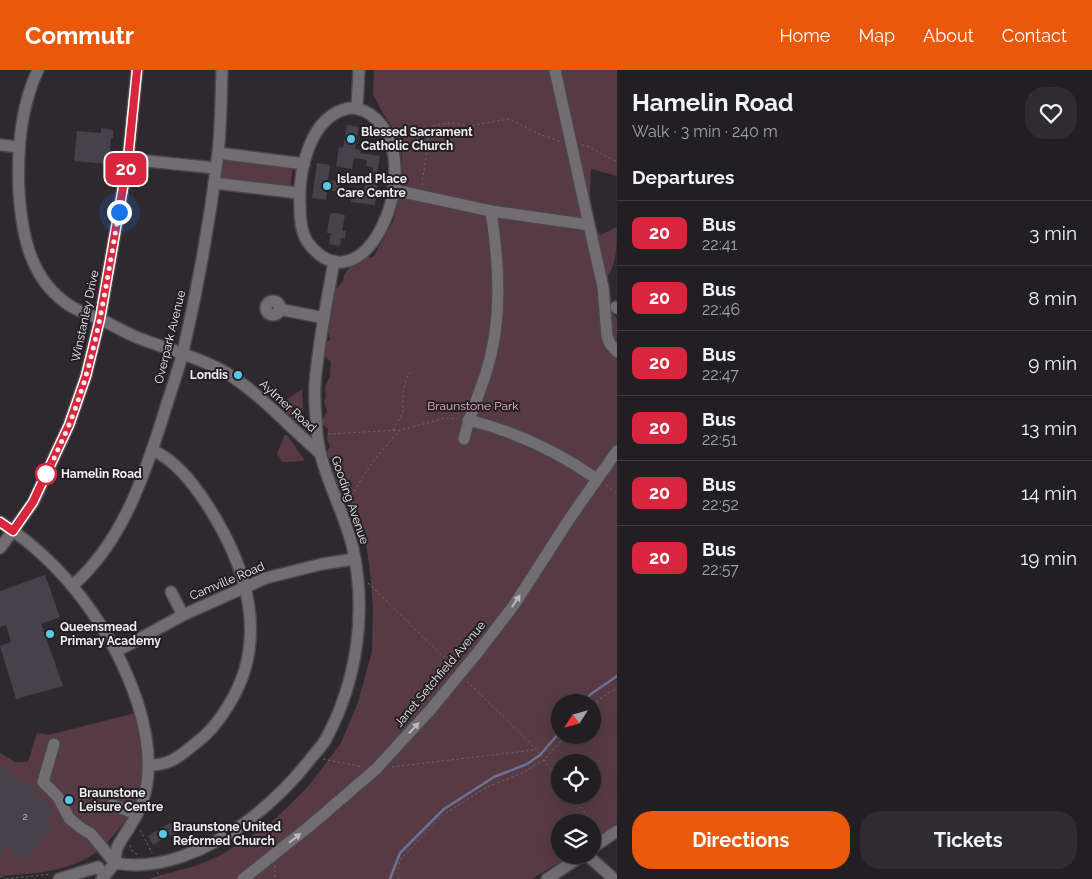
<!DOCTYPE html>
<meta charset="utf-8">
<style>
:root{--surface:#221f22;--page:#2e2c2f;--text:#f1f3f6;--muted:#a2a2a5;--line:#3f3d40;--accent:#ea580c}
body{margin:0;font-family:Raleway,sans-serif;background:var(--page);color:var(--text);height:100vh;display:flex;flex-direction:column;font-size:19px;white-space:nowrap}
*{box-sizing:border-box;margin:0}
p{font-size:16px;color:var(--muted)}
.icon{flex:none;width:28px;height:28px;fill:none;stroke:currentColor;stroke-width:2;stroke-linecap:round;stroke-linejoin:round}
.map{position:relative;flex:1;overflow:hidden}
.side{display:flex;flex-direction:column;background:var(--surface);width:475px}
.side>*{flex:none}
.badge{padding:0 10px;border-radius:8px;font-size:18px;line-height:32px}
.needle{width:32px;rotate:234deg}
.buttons{position:absolute;left:551px;top:624px;display:grid;gap:10px}
.buttons a{display:grid;place-items:center;width:50px;height:50px;border-radius:50%;background:var(--surface);box-shadow:0 5px 20px #0002,0 0 0 1px var(--line);font-size:25px}
.you{position:absolute;width:25px;height:25px;margin:-12px;border:4px solid #fff;border-radius:50%;background:#1a73e8;box-shadow:0 0 0 8px #1a73e833}
.map>.badge{position:absolute;translate:-50% -50%;box-shadow:0 0 0 2px #fff}
h2{padding:0 15px;font-size:19px;line-height:45px}
.round{display:grid;place-items:center;flex:none;width:52px;height:52px;border-radius:20px;background:var(--page)}
.summary{display:flex;align-items:center;justify-content:space-between;height:85px;padding:0 15px}
h1{font-size:24px;font-weight:700;line-height:38px}
.action{display:flex;gap:10px;margin-top:auto;padding:10px 15px}
.action a{flex:1;height:58px;border-radius:20px;background:var(--accent);color:#fff;font-size:20px;font-weight:700;line-height:58px;text-align:center}
.action a+a{background:var(--page);color:var(--text)}
ul{padding:0;list-style:none}
li{display:flex;align-items:center;gap:15px;height:65px;padding:0 15px;border-top:1px solid var(--line)}
li div{flex:1}
li b{display:block;font-size:19px}
li em{font-style:normal}
li .badge{min-width:55px;font-weight:700;text-align:center}
header{display:flex;align-items:center;gap:30px;box-sizing:border-box;height:70px;padding:0 25px;background:var(--accent);color:#fff}
header strong{font-size:24px}
nav{display:flex;gap:28px;margin-inline-start:auto;font-size:18px}
main{display:flex;flex:1;min-height:0}
.map>svg:first-child{display:block}
</style>
<header>
<strong>Commutr</strong>
<nav><a>Home</a><a>Map</a><a>About</a><a>Contact</a></nav>
</header>
<main>
<div class="map">
<svg width="617" height="809" viewBox="0 0 617 809">
<rect width="100%" height="100%" fill="#2d292e"/>
<!-- green -->
<g fill="#583a44" fill-rule="evenodd">
<path d="M374 0H617V106L591 99C590 124 588 142 600 165L617 157C617 175 617 196 605 209L610 241 617 248V753L593 770 592 752H560V785H571L532 809H148L198 795 221 785 262 759 276 748 307 718 341 673 358 632 372 581 373 538 370 502 366 473 362 465 361 458 354 436 342 430 333 406 334 402 331 397 334 390 329 388 326 384 330 376 327 369 328 359 323 355 322 350 327 342 324 332 326 327 325 317 330 306 331 292 323 284 324 273 330 270 327 257 330 249 329 242 335 217 337 218 343 211 344 205 349 198 350 194 357 186H368L371 188 374 186 394 149 400 121 402 86 395 62 382 42 373 24ZM560 632H592V665H560ZM560 692H592V725H560Z"/>
<path d="M224 89 293 97 290 118 221 110Z"/>
<path d="M302 319 303 340 300 348 293 349 279 335Z"/>
<path d="M287 365 304 389 303 391 283 392 277 384 284 366Z"/>
<path d="M135 643C148 691 149 726 114 765 103 778 91 788 74 794 52 803 26 804 2 806L0 805V683L15 692H28L37 663 49 665Z"/>
</g>
<g fill="none" stroke-linecap="round" stroke-linejoin="round">
<!-- stream -->
<g stroke="#6d7294" stroke-width="2.5">
<path d="M584 632 591 624 617 606"/>
<path d="M390 809 400 783 444 739 494 707 527 694 540 685 560 662"/>
</g>
</g>
<!-- building -->
<g fill="#454349">
<path d="M347 55 359 57 355 79 361 80 360 83 380 86 376 110 378 111 375 135 351 132 352 120 364 122 366 109H371L373 98 366 96 367 90 354 88 352 99 336 96 339 77 343 78Z"/>
<path d="M101 58 113 60V68H111L109 94 74 91 77 61 101 63Z"/>
<path d="M317 93 330 95 328 110 340 112 339 122 327 120 326 130 312 128Z"/>
<path d="M335 143 345 145 342 161H346L345 169 341 168 340 176 329 174 331 163H327L330 144Z"/>
<path d="M45 505 60 547 41 554 63 616 16 629 0 576 11 572 6 555 0 557V521Z"/>
<path d="M0 695 11 702 9 705 39 722 36 727 54 738 45 754 52 758 47 766 43 763 28 790 6 777 0 787Z"/>
<path d="M170 753 171 755 173 754 177 764 171 766 170 765 153 775 148 766Z"/>
</g>
<g fill="none" stroke-linecap="round" stroke-linejoin="round">
<!-- minor casing -->
<g stroke="#49474a" stroke-width="14">
<g id="minor">
<path d="M38 0C20 38 17 81 19 122 22 167 31 212 72 237 81 242 90 245 100 249 115 256 129 265 144 270 171 280 200 288 225 302 261 324 288 356 320 383"/>
<path d="M555 0 589 155"/>
<path d="M350 38C361 38 369 42 377 50 427 101 363 242 309 174 301 164 300 150 300 137 298 103 309 45 350 38Z"/>
<path d="M357 38 359 0"/>
<path d="M0 75 19 77"/>
<path d="M218 83 304 94"/>
<path d="M128 89 215 98"/>
<path d="M214 113 299 123"/>
<path d="M394 120 491 141 589 155 603 217 607 266 610 274 617 282"/>
<circle cx="273" cy="238" r="7"/>
<path d="M616 237 617 238"/>
<path d="M279 239 324 248"/>
<path d="M468 350C515 361 558 382 597 409"/>
<path d="M464 369C469 346 479 325 486 303 503 250 499 195 491 141"/>
<path d="M0 452C65 494 114 561 138 634 146 660 151 686 147 713 145 729 138 744 129 758 125 764 120 771 117 778 116 782 115 788 115 793"/>
<path d="M0 478 33 433 69 355 86 306 100 249 128 89 137 0"/>
<path d="M72 516C123 472 146 402 165 340 171 321 178 301 183 282 198 217 210 150 218 84 221 56 221 28 222 0"/>
<path d="M171 522 183 545"/>
<path d="M117 581 183 545 266 508 322 494 355 489"/>
<path d="M54 674 43 712 58 727 69 748 81 758 91 764 115 793"/>
<path d="M149 695C171 695 180 686 196 673 210 663 219 651 228 636 271 569 246 494 206 433 192 412 175 390 152 380"/>
<path d="M112 735 137 744"/>
<path d="M592 778 617 761"/>
<path d="M587 785 614 809"/>
<path d="M59 809 98 797 100 800"/>
<path d="M102 809 115 793C159 802 209 779 245 753 270 734 293 712 312 687 317 681 322 676 326 669 357 611 367 543 353 479 344 439 321 404 317 364 316 348 314 330 315 315 318 273 327 232 334 191"/>
<path d="M243 809 311 755 376 699 431 639 478 582 514 535 570 448 617 381"/>
<path d="M547 809 583 785"/>
</g>
</g>
<!-- path -->
<g stroke="#69656a" stroke-width="1" stroke-dasharray="2.5 2.5" stroke-linecap="butt">
<path d="M582 75 590 77 617 92"/>
<path d="M422 115 428 70 433 56 451 53 469 56 509 49 539 64 561 72"/>
<path d="M393 360 403 342V321L407 307 413 300"/>
<path d="M328 364 401 360 445 348 457 349"/>
<path d="M606 415 617 424"/>
<path d="M348 435C360 407 379 382 400 361"/>
<path d="M368 513 454 597"/>
<path d="M467 611 536 679 560 711"/>
<path d="M592 635 608 623 617 619"/>
<path d="M323 689 363 697"/>
<path d="M392 697 534 680"/>
<path d="M571 725 592 752"/>
<path d="M592 754 598 761"/>
<path d="M140 760 152 783"/>
<path d="M130 775 132 781 138 785"/>
<path d="M275 795V809"/>
<path d="M157 802 164 809"/>
<path d="M0 806 5 809"/>
<path d="M6 809 50 804"/>
<path d="M399 809 397 804 400 790 442 746 485 718 522 703 544 690 566 665"/>
</g>
<!-- minor -->
<use href="#minor" stroke="#726d73" stroke-width="11"/>
</g>
<!-- one-way arrows -->
<defs><path id="oneway-solid" d="M-6-.8H1V-3.2L6.5 0L1 3.2V.8H-6Z" transform="scale(1.25)"/></defs>
<g fill="#bdbabe">
<use href="#oneway-solid" transform="translate(516 531) rotate(-56)"/>
<use href="#oneway-solid" transform="translate(414 658) rotate(-47)"/>
<use href="#oneway-solid" transform="translate(295 768) rotate(-38)"/>
</g>
<g fill="none" stroke-linecap="round" stroke-linejoin="round">
<!-- line casing -->
<g stroke="#fff" stroke-width="11">
<path id="line" d="M0 452 13 461 33 432 69 355 86 306 100 249 128 89 137 0"/>
</g>
<!-- line -->
<use href="#line" stroke="#d7263d" stroke-width="8"/>
<!-- walk -->
<path stroke="#efedf0" stroke-width="5" stroke-dasharray="0 9" d="M46 404C52 394 56 383 61 373 95 301 105 220 119 142"/>
</g>
<!-- markers -->
<g fill="#5bc7e7" stroke="#232024" stroke-width="2">
<circle cx="351" cy="69" r="5"/>
<circle cx="327" cy="116" r="5"/>
<circle cx="238" cy="305" r="5"/>
<circle cx="50" cy="564" r="5"/>
<circle cx="69" cy="730" r="5"/>
<circle cx="163" cy="764" r="5"/>
</g>
<circle fill="#fff" stroke="#d7263d" stroke-width="2.5" cx="46" cy="404" r="10"/>
<g text-anchor="middle" dominant-baseline="central" stroke-width="4" stroke-linejoin="round" paint-order="stroke">
<!-- number labels -->
<g font-size="10" fill="#c4c2c6">
<text x="25" y="746">2</text>
</g>
<!-- poi labels -->
<g font-size="12" font-weight="bold" fill="#efedf0" stroke="#232024" text-anchor="start">
<text x="361" y="62">Blessed Sacrament<tspan x="361" dy="14">Catholic Church</tspan></text>
<text x="337" y="109">Island Place<tspan x="337" dy="14">Care Centre</tspan></text>
<text x="228" y="305" text-anchor="end">Londis</text>
<text x="60" y="557">Queensmead<tspan x="60" dy="14">Primary Academy</tspan></text>
<text x="79" y="723">Braunstone<tspan x="79" dy="14">Leisure Centre</tspan></text>
<text x="173" y="757">Braunstone United<tspan x="173" dy="14">Reformed Church</tspan></text>
</g>
<!-- street labels -->
<g font-size="12" fill="#efedf0" stroke="#232024">
<text transform="translate(85 246) rotate(-78)">Winstanley Drive</text>
<text transform="translate(170 267) rotate(-76)">Overpark Avenue</text>
<text transform="translate(288 336) rotate(42)">Aylmer Road</text>
<text transform="translate(350 430) rotate(71)">Gooding Avenue</text>
<text transform="translate(227 511) rotate(-23)">Camville Road</text>
<text transform="translate(440 604) rotate(-50)">Janet Setchfield Avenue</text>
</g>
<!-- park labels -->
<g font-size="12" fill="#f8b4ca" stroke="#232024">
<text x="473" y="336">Braunstone Park</text>
</g>
<!-- stop labels -->
<g font-size="12" font-weight="bold" fill="#efedf0" stroke="#232024" text-anchor="start">
<text x="61" y="404">Hamelin Road</text>
</g>
</g>
</svg>
<div class="buttons">
<a><svg class="needle" viewBox="-14 -14 28 28"><path d="M0-13l5 13h-10z" fill="#e53935"/><path d="M0 13l5-13h-10z" fill="#a2a2a5"/></svg></a>
<a><svg class="icon" aria-label="locate" viewBox="0 0 24 24"><circle cx="12" cy="12" r="6"/><path d="M12 2v4M12 18v4M2 12h4M18 12h4"/></svg></a>
<a><svg class="icon" aria-label="layers" viewBox="0 0 24 24"><path d="M12 4l9 5-9 5-9-5zM3 14l9 5 9-5"/></svg></a>
</div>
<div class="you" style="left:119px;top:142px"></div>
<b class="badge" style="left:126px;top:99px;background:#d7263d;color:#fff">20</b>
</div>
<section class="side">
<div class="summary"><div><h1>Hamelin Road</h1><p>Walk · 3 min · 240 m</p></div><a class="round"><svg class="icon" aria-label="heart" viewBox="0 0 24 24"><path d="M12 20l-8-8c-3-5 5-10 8-4 3-6 11-1 8 4z"/></svg></a></div>
<h2>Departures</h2>
<ul>
<li><span class="badge" style="background:#d7263d;color:#fff">20</span><div><b>Bus</b><p>22:41</p></div><em>3 min</em></li>
<li><span class="badge" style="background:#d7263d;color:#fff">20</span><div><b>Bus</b><p>22:46</p></div><em>8 min</em></li>
<li><span class="badge" style="background:#d7263d;color:#fff">20</span><div><b>Bus</b><p>22:47</p></div><em>9 min</em></li>
<li><span class="badge" style="background:#d7263d;color:#fff">20</span><div><b>Bus</b><p>22:51</p></div><em>13 min</em></li>
<li><span class="badge" style="background:#d7263d;color:#fff">20</span><div><b>Bus</b><p>22:52</p></div><em>14 min</em></li>
<li><span class="badge" style="background:#d7263d;color:#fff">20</span><div><b>Bus</b><p>22:57</p></div><em>19 min</em></li>
</ul>
<div class="action"><a>Directions</a><a>Tickets</a></div>
</section>
</main>
